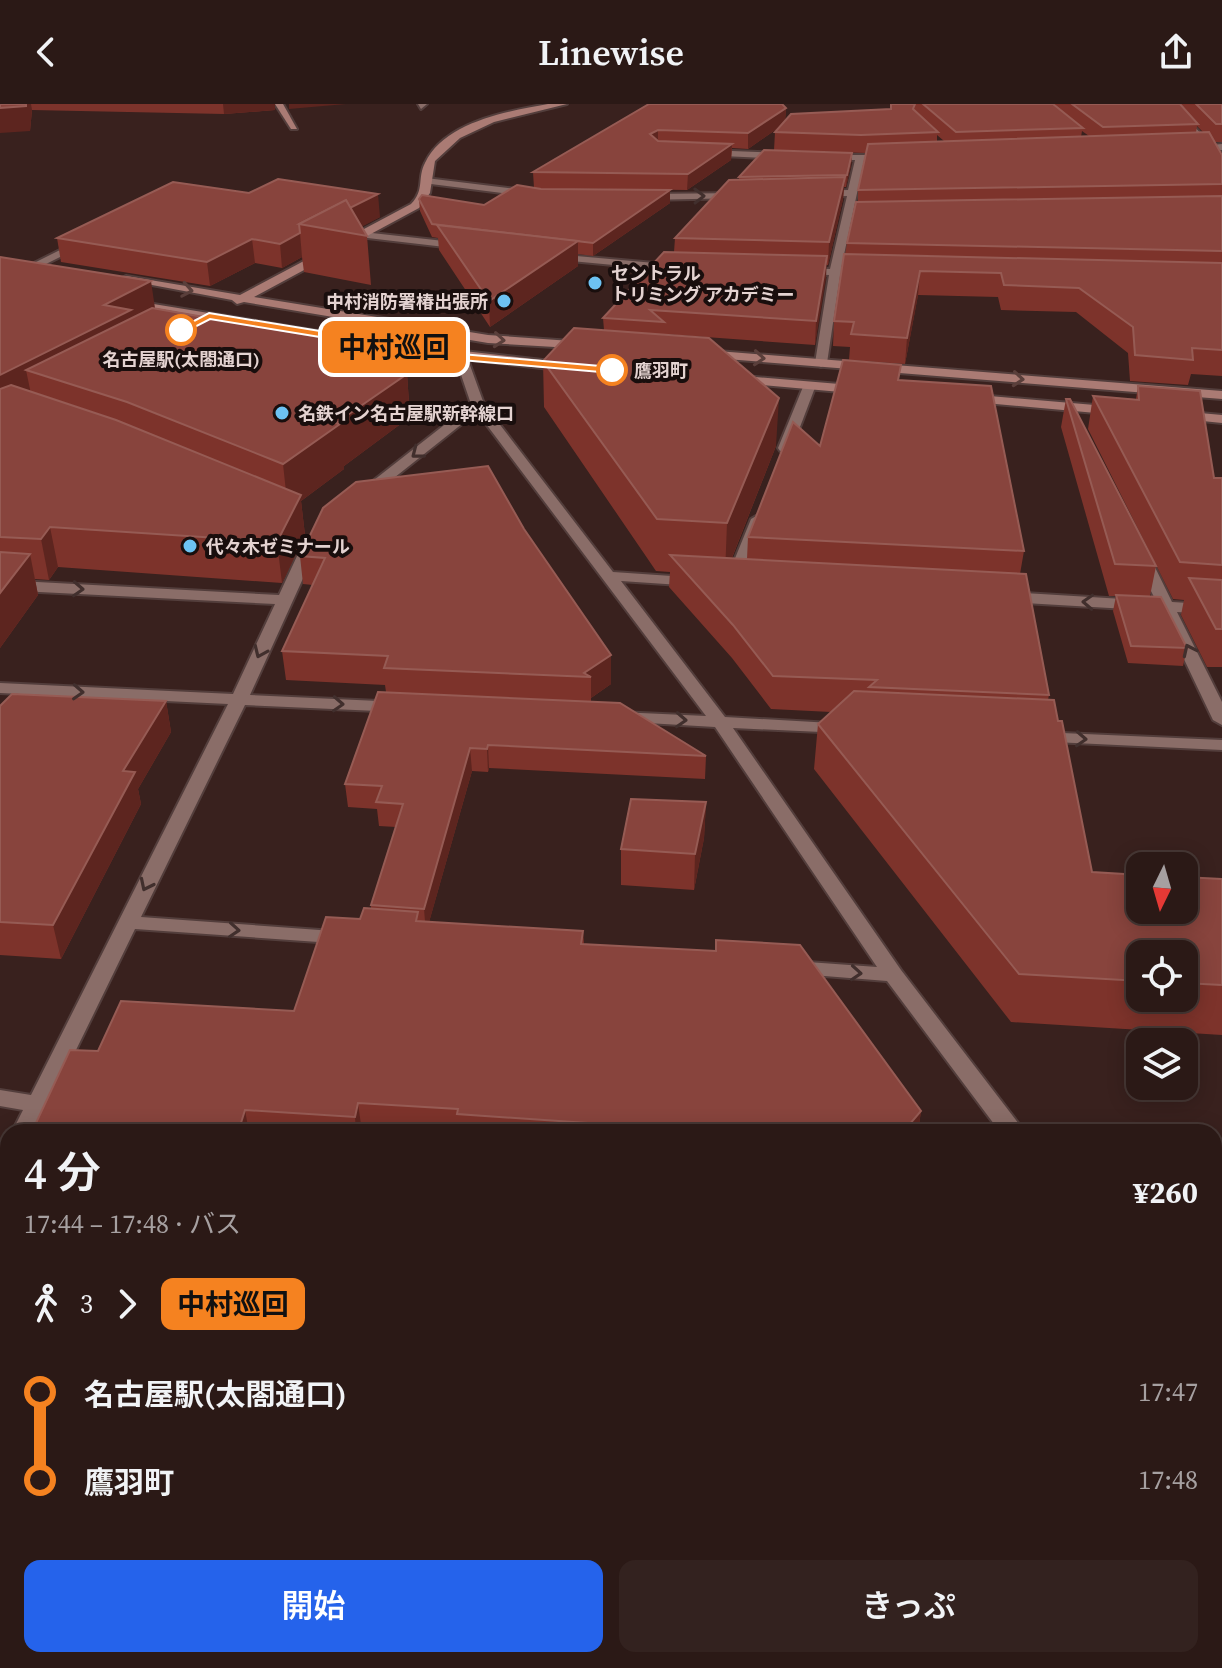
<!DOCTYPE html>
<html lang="ja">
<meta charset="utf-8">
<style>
:root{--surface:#2b1916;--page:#33221f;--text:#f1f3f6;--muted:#a6a0a1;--line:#473835;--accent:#2563eb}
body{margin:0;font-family:"Source Serif 4","Noto Sans JP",serif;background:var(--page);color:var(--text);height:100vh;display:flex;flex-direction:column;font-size:30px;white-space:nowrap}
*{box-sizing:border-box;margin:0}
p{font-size:26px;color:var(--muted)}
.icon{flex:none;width:44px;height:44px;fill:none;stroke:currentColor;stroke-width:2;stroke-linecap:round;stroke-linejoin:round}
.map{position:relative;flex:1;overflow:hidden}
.details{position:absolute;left:0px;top:1020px;width:1222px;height:544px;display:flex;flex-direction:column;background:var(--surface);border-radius:24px 24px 0 0;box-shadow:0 4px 20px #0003,0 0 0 2px var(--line)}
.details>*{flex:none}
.badge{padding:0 16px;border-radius:12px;font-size:28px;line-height:52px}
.needle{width:52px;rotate:185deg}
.fabs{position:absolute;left:1126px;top:748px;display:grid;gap:16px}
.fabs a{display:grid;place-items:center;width:72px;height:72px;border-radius:16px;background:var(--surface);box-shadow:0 4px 20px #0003,0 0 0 2px var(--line);font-size:40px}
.map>.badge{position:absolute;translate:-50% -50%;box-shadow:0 0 0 4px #fff}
.legs{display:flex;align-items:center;gap:12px;height:88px;padding:0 24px;font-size:26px}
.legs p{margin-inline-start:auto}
.headline{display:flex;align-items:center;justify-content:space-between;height:136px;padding:0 24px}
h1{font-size:44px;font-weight:600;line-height:60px}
.action{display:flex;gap:16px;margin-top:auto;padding:16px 24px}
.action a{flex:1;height:92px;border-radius:16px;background:var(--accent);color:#fff;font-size:32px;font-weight:600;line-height:92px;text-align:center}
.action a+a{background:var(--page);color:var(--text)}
ul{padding:0 24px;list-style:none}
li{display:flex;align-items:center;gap:28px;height:88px;font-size:30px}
li i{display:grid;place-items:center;width:12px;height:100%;margin:0 10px;background:currentColor}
li i::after{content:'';width:20px;height:20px;margin:-10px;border:6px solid;border-radius:50%;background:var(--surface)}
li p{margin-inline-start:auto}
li:first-child i{background:linear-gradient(#0000 50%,currentColor 0)}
li:last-child i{background:linear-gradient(currentColor 50%,#0000 0)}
header{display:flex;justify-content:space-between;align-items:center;height:104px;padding:0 24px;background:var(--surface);font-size:36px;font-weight:600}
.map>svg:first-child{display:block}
</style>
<header><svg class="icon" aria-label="back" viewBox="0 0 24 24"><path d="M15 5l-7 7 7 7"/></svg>Linewise<svg class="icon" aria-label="share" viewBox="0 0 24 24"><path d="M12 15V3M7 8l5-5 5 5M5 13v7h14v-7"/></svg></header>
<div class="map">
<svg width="1222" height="1564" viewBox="0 0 1222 1564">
<rect width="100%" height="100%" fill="#39211e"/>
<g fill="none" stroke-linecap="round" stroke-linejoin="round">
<!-- street casing -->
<g stroke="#533e3c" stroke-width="4">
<g id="street">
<path d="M418 0H427L421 5Z"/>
<path d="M1165 0H1174L1211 41 1222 40V46H1215L1222 53V62L1206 46H1187V42L1201 41Z"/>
<path d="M706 46 786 49 791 52 786 55 703 51Z"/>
<path d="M823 51H890L895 54 890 57 864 56 841 165 869 166 875 169 869 172H840L827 259 821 263 815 259 829 171 801 170 795 167 801 164 830 165 847 92 817 93 812 90 817 87 848 86 855 56H826Z"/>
<path d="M426 74 533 87 538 90 533 93 423 79Z"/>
<path d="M745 89 746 91 741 94 645 96 640 93 645 90Z"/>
<path d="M363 128 462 139 467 142 462 145 359 133 358 131Z"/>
<path d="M84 134 89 137 88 139 42 162 32 160Z"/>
<path d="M554 150 677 161 683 164 677 167 550 155 549 153Z"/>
<path d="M461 249 467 253 484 300 613 468 701 474 703 477 695 482 621 477 725 613 849 620 852 624 849 628 843 629 733 624 901 866 1025 1028H1000L887 877 787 869 783 864 794 857 877 863 715 623 613 617 610 613 619 608 706 612 477 308 370 393H360V387L471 300 455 253Z"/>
<path d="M805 278 816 281 792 344 780 347 778 344Z"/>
<path d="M758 411 765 415 741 479 739 482H727L725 479 751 415Z"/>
<path d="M312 432 320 437 250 591 400 598 409 603 400 608 245 601 141 813 347 828 357 834 347 840 135 825 36 1028H12L23 1006 0 1002V986L31 991 228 600 0 589V579L233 590 275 500 0 486V476L279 491 304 437Z"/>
<path d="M1141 446 1149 451 1172 498 1222 501V511L1177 508 1222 598V621L1213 616 1161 507 1006 498 998 493 1006 488 1156 497 1133 451Z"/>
<path d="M1039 628 1222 636V646L1033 637 1030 633 1033 629Z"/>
<path d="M8 1051V1082L0 1085V1054Z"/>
</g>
</g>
<!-- secondary casing -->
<g stroke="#533e3c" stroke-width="4">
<g id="secondary">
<path d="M275 0H283L297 25H291Z"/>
<path d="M548 0H567L494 18 460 34 435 57 430 89 419 104 254 193 488 231 585 238 589 239V245L488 239 244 198 237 200 232 196 120 175 126 172 240 191 411 100C425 86 417 74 425 59 444 18 508 7 548 0Z"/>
<path d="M129 196 385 238 568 259 574 263 568 267 385 246 125 201V197Z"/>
<path d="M705 246 1222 287V295L701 253V247Z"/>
<path d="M732 271 863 282 869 286 863 290 728 278V272Z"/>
<path d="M967 290 1118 303 1125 307 1118 311 962 297 961 294Z"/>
<path d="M1178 307 1222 311V319L1173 314 1171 311Z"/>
<path d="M8 1158V1178L0 1180V1160Z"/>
<path d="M1214 1180 1222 1181V1201L1214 1200Z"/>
</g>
</g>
<!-- street -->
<use href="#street" fill="#8a6d68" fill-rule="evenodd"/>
<!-- secondary -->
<use href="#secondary" fill="#aa7b74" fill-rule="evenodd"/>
</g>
<!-- wall -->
<g fill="#7d332b" fill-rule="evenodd">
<path d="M0 0H275V6L224 10 32 6 30 27Z"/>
<path d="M638 0H782L786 4 785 17 891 5V0H1222V38H1214L1222 51V272L1191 270 1188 281 1130 277 1128 249 1076 208 1001 206 998 193 918 191 905 260 849 256 850 243 833 242 834 217 847 139 858 98V86L866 49 774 46 775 28 781 22 748 45 732 44 731 56 687 86 536 84 670 86V99L593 152 578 150V162L490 223 439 146 438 134 432 133 420 107 419 95 484 101 534 84 533 68 648 0ZM1197 22 1204 29H1196ZM1082 27 1089 32 1081 33ZM937 31 944 37 937 38Z"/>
<path d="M852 49 851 61 846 83H844L843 95 828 161H826L815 241 664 230 776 342 732 454 747 455 748 433 820 342 900 276 1024 447 1020 470 1049 591 1048 596 1092 768 1222 775V931L1011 918 814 665 818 620 831 608 771 605 732 554 669 483 670 468 656 467 544 303 543 257 604 226 603 214 674 148 675 134 739 75V73ZM1140 850H1184V894H1140Z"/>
<path d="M380 113 362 122 367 132 371 181 304 168 302 153 282 164 255 159 210 182 61 158 57 134Z"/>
<path d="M0 153 155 204 393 246 394 268 407 270 410 313 344 362V365L301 397 305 431 282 479 58 463 49 476 35 475 38 491 0 544Z"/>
<path d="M1138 282 1214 374H1222V563H1207L1181 511 1184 496 1173 495 1088 325 1093 292 1136 295Z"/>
<path d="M1066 295 1156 462 1150 492 1187 544 1183 562 1128 559 1113 507 1116 492H1109L1061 323Z"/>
<path d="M323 404 611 580 591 594V598L706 652 705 675 489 664 488 668 472 667 429 818 583 827 584 840 921 1007 918 1028H38L36 1019 98 947 294 907 360 815 371 805V801L396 723 379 722 377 705 348 703 345 680 386 588 385 581 286 576 282 547 313 481 303 480 300 452Z"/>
<path d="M166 597 171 628 138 685 141 700 61 855 0 851V602Z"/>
<path d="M706 698 704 734 694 786 621 781V745Z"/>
<path d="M472 1556H832V1564H562Z"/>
<path d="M1041 1556H1214L1222 1564H1042Z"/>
</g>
<!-- shaded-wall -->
<g fill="#5d251f">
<path d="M26 0H31L32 6 30 27 0 29V4Z"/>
<path d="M223 0H275V6L224 10Z"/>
<path d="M289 0H346L289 5Z"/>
<path d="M786 4 785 19 748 45V29Z"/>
<path d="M658 26V41L650 30Z"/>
<path d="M732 40 731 56 687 86 688 70Z"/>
<path d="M852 49 851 61 846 83 847 71Z"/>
<path d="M845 73 843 95 828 161 829 138Z"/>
<path d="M670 86V99L593 152V139Z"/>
<path d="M378 90 380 113 350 129 314 122Z"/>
<path d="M300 129 302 153 282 164 280 140Z"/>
<path d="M252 135 255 159 210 182 207 158Z"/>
<path d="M578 137V162L490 223 489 197Z"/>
<path d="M827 152 826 174 815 241 816 217Z"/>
<path d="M920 167 918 191 905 260 907 234Z"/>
<path d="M151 177 156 211 26 266 32 295 0 312V271L104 201Z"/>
<path d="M393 246 395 279 407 270 410 313 344 362V365L301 397 305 431 282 479 277 438 288 406 283 360 336 319 368 263Z"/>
<path d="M779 294 776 342 725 471 727 419Z"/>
<path d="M50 423 58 463 49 476 41 435Z"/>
<path d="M30 450 38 491 0 544V489Z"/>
<path d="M611 551V580L591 594V573L584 569Z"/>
<path d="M166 597 171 628 138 685 141 700 61 855 53 821 123 667Z"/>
<path d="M488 641 489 664 488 668 487 645Z"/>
<path d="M470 644 472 667 426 829 424 805Z"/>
<path d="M706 698 704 734 694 786 695 750Z"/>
<path d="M358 999 362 1028H356L355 1013Z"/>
<path d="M245 1006 249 1028H198Z"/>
<path d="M921 1007 918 1028H903Z"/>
<path d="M8 1332V1411L0 1404V1351Z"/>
<path d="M85 1556H113L111 1564H82Z"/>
</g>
<!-- building -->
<g fill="#88443d" stroke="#965b54" stroke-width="2">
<path d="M0 0H26V2L0 4Z"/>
<path d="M649 0H782L786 4 748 29 658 26 650 30 658 37 732 40 688 70 533 68Z"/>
<path d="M891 0H915L913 5 938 28 861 31 775 28 791 10 891 5Z"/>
<path d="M923 0H1053L1083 24 956 28Z"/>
<path d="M1072 0H1180L1198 20 1103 23Z"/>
<path d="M1196 0H1222V20H1216Z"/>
<path d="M1209 28 1222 51V80L858 86 868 40Z"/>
<path d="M764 46 852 49 847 71 739 73Z"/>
<path d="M845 73 829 138 675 134 729 76Z"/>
<path d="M278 75 378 90 350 104 346 96 299 120 300 129 280 140 252 135 207 158 57 134 173 78 249 89Z"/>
<path d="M517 81 541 85 670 86 593 139 432 120 419 95 422 91 484 101Z"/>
<path d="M1222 92V147L847 139 856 98Z"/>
<path d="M346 96 367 132 299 120Z"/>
<path d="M437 121 578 137 489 197Z"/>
<path d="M664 148 827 152 816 217 650 206 664 218 603 214Z"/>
<path d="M844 150 1222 159V246L1192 244 1193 256 1135 251 1133 223 1079 184 1004 181 1001 169 920 167 907 234 851 230 854 218 834 217Z"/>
<path d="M0 153 151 177 104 201 131 206 0 271Z"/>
<path d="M152 204 393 246 368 263 407 270 336 319 340 320 283 360 127 298 26 266Z"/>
<path d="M574 224 709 234 779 294 727 419 657 415 543 257Z"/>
<path d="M843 256 901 261 898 276 991 282 1024 447 748 433 793 318 820 342Z"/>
<path d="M11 281 116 316 301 391 277 438 50 423 41 435 0 433V285Z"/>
<path d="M1138 282 1200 287 1214 374H1222V461L1180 458 1093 292 1139 296Z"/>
<path d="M1066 295H1070L1156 462 1115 460Z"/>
<path d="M488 362 524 425 611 551 584 569 591 573 384 564 388 552 282 547 325 454 300 452 323 404 356 378Z"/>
<path d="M0 448 30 450 0 489Z"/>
<path d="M670 451 1026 470 1049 591 869 583 877 576 773 572 733 521Z"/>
<path d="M1189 474 1222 476V525H1216Z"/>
<path d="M1116 491 1161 493 1187 544 1131 542Z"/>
<path d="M854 587 1054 596 1058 617H1062L1092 768 1140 771V806H1184V773L1222 775V881L1184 879V850H1140V877L1019 870 818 620Z"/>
<path d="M378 588 620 599 706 652 488 641 487 645 470 644 424 805 371 801 403 700 376 698 382 682 345 680Z"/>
<path d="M12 590 166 597 123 667 135 668 53 821 0 818V602Z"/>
<path d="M631 695 706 698 695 750 621 745Z"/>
<path d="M364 804 418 808 416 817 583 827 581 840 716 847V836L800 841 921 1007 903 1028H704V1027L457 1010 458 1005 358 999 355 1013 245 1006 240 1022 198 1028H47L36 1019 70 946 98 947 121 897 294 907 326 813 360 815Z"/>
<path d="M0 1225 8 1226V1332L0 1351Z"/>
<path d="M1214 1229H1222V1564H1058L1057 1556H1214Z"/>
<path d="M0 1375 8 1376V1556H85L82 1564H0Z"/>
<rect x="734" y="1556" width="98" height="8"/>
</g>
<!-- one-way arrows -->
<defs><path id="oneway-chevron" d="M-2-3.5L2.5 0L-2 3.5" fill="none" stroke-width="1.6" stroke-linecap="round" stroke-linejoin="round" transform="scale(2)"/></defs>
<g stroke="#412f2d">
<use href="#oneway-chevron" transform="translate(699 92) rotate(-1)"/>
<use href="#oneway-chevron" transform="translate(417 349) rotate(142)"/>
<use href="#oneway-chevron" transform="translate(78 485) rotate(3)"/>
<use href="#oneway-chevron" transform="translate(1088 498) rotate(-177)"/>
<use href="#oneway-chevron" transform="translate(1189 546) rotate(-115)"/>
<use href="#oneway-chevron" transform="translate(260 548) rotate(114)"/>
<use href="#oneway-chevron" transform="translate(78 588) rotate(3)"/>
<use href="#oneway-chevron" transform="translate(338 600) rotate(3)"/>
<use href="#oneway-chevron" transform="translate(681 616) rotate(3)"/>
<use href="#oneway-chevron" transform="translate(1081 635) rotate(3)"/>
<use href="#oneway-chevron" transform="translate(146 781) rotate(116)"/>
<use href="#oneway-chevron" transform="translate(234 826) rotate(4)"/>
<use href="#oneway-chevron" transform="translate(856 869) rotate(4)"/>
</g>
<g stroke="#5a3f3b">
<use href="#oneway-chevron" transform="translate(187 186) rotate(10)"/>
<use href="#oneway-chevron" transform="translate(499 236) rotate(5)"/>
<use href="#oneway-chevron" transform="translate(759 254) rotate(4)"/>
<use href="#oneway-chevron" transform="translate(1018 275) rotate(5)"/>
</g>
<!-- line-1 -->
<path fill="#f58220" stroke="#fff" stroke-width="2" d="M209 209 461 250 612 263 617 266 612 269 461 256 210 215 185 228 177 226Z"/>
<!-- markers -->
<g fill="#6dc2f3" stroke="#190e0d" stroke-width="3">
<circle cx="595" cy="179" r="8"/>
<circle cx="504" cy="197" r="8"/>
<circle cx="282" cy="309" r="8"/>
<circle cx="190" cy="442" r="8"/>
</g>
<g fill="#fff" stroke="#f58220" stroke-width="4">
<circle cx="181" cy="226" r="14"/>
<circle cx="612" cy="266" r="14"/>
</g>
<g text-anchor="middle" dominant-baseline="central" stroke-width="8" stroke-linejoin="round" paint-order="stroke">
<!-- far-poi labels -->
<g font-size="18" font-weight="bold" fill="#e4d3d1" stroke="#190e0d" text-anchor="start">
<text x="611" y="169">セントラル<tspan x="611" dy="21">トリミング アカデミー</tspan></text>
<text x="488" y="197" text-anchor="end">中村消防署椿出張所</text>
<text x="298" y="309">名鉄イン名古屋駅新幹線口</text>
<text x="206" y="442">代々木ゼミナール</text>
</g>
<!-- far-stop labels -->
<g font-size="18" font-weight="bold" fill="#e4d3d1" stroke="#190e0d">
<text x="181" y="255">名古屋駅(太閤通口)</text>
<text x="634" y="266" text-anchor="start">鷹羽町</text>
</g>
</g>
</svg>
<div class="fabs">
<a><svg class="needle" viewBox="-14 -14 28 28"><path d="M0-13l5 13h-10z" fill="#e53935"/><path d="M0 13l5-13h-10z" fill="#a6a0a1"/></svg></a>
<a><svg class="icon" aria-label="locate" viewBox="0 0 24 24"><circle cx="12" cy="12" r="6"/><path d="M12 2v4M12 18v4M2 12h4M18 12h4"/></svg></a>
<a><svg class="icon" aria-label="layers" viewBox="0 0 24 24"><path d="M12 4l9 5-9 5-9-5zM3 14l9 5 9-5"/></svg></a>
</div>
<b class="badge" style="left:394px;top:243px;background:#f58220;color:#111">中村巡回</b>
<section class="details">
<div class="headline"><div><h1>4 分</h1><p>17:44 – 17:48 · バス</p></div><b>¥260</b></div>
<div class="legs"><svg class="icon" aria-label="walk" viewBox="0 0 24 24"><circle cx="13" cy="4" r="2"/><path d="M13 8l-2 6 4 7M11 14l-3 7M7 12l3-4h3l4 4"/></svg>3<svg class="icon" aria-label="forward" viewBox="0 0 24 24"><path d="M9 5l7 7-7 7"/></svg><b class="badge" style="background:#f58220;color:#111">中村巡回</b></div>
<ul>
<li><i style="color:#f58220"></i><b>名古屋駅(太閤通口)</b><p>17:47</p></li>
<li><i style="color:#f58220"></i><b>鷹羽町</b><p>17:48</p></li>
</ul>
<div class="action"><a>開始</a><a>きっぷ</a></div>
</section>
</div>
